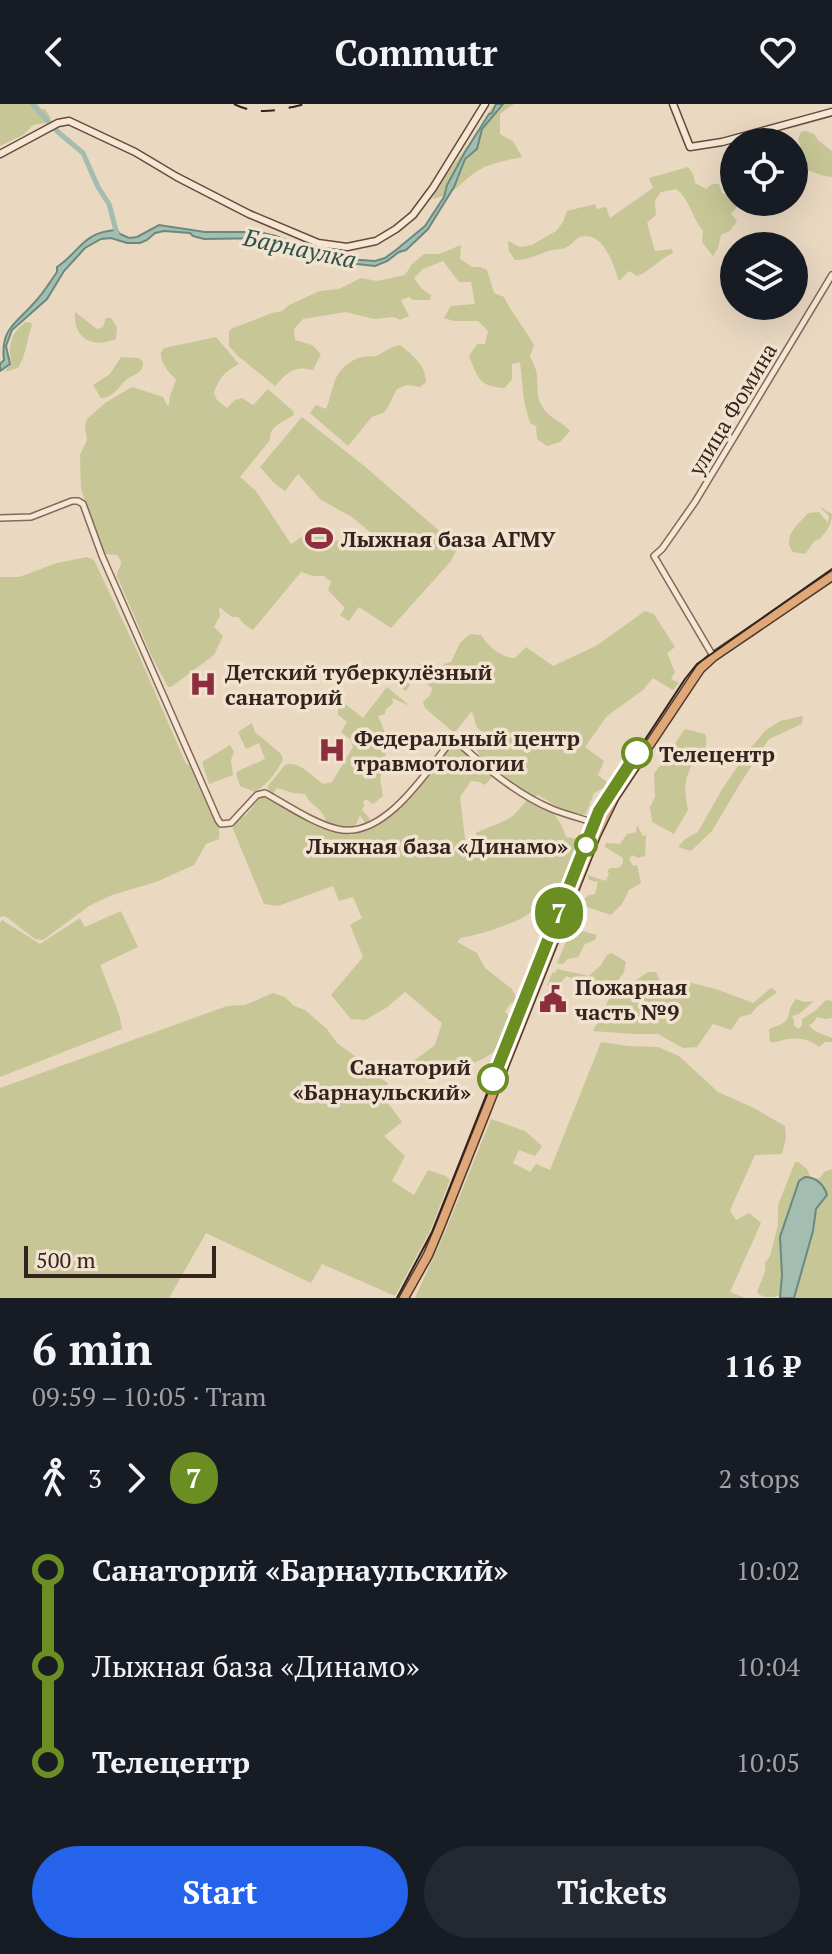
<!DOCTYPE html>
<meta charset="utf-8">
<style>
:root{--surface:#171b24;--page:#242831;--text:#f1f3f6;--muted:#9ea1a6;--accent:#2563eb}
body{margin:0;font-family:"PT Serif",serif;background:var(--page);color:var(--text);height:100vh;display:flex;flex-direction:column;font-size:30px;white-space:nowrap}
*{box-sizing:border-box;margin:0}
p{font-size:26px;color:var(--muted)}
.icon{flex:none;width:44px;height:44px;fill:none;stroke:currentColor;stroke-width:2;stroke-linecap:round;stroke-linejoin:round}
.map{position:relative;height:1194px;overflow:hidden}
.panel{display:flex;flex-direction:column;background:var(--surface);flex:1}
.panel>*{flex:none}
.badge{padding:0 16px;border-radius:26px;font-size:28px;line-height:52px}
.controls{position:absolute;left:720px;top:24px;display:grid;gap:16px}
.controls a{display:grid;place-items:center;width:88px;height:88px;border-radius:50%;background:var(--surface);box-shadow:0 8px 32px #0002;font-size:40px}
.scale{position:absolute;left:24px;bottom:20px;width:192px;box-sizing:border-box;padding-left:8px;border:4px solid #33241d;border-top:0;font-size:22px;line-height:28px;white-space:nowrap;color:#33241d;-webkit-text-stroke:6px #f2e3d0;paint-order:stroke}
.map>.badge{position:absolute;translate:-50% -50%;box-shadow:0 0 0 4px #fff}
.legs{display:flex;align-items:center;gap:12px;height:88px;padding:0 32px;font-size:26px}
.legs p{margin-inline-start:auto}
.head{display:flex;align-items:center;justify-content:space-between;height:136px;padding:0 32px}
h1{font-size:44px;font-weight:800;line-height:60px}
.button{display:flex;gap:16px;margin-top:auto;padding:16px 32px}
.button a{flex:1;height:92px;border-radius:48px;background:var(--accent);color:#fff;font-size:32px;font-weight:800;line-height:92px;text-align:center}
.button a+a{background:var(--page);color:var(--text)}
ul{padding:0 32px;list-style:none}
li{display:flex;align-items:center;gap:28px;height:96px;font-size:30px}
li i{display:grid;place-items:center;width:12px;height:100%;margin:0 10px;background:currentColor}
li i::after{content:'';width:20px;height:20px;margin:-10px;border:6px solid;border-radius:50%;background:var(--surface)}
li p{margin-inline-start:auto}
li:first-child i{background:linear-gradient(#0000 50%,currentColor 0)}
li:last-child i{background:linear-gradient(currentColor 50%,#0000 0)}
header{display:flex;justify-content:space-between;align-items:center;height:104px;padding:0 32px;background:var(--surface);font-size:36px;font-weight:800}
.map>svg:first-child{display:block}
</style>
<header><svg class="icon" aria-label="back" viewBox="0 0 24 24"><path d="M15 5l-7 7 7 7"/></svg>Commutr<svg class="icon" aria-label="heart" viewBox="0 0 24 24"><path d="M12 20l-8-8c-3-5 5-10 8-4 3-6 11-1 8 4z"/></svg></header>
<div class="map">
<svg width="832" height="1194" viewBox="0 0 832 1194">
<rect width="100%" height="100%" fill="#ead8c1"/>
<!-- green -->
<g fill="#c7c696">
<path d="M0 0H38L41 5H45L51 14 46 19 33 21 23 31 0 42Z"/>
<path d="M494 0H514L500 10V30L513 37 522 53C507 56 490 59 477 67 458 80 456 90 432 95L440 79 474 33Z"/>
<path d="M806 27 814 30 818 36 832 47V73C821 72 809 66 798 63L794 65V47L797 48 801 44 798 35 801 28Z"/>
<path d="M688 63 693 70 695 79 706 85 712 80H719L722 89 729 92 734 91V98H738L736 104 731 110 737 117 730 127 721 131 718 144 713 152 702 138 703 127C692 114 690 95 676 85L661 88 655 96 656 111 647 119 655 147 672 145 673 149C657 156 653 166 637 172L629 167 619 177C614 162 603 125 580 133 575 135 571 142 565 144 559 146 552 145 546 148 535 152 527 156 515 156L509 147 508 137 520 143 532 141 556 127 563 118 567 107 595 100 597 105 606 103 610 114 653 84 649 74Z"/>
<path d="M461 141 460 155 472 163H480L487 166 494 189 504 193C512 210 525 224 534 241L530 252C533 258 536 265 537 271 538 282 536 292 542 302 549 315 562 317 570 327L560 338 547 342 537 335 536 322 530 319 524 297 520 258 512 260V275L505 284C479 283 478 274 469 252L477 240H485L488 227 478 217H454L444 214 451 202 475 200 471 178H459L443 157 423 165 414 174 422 185 431 191 430 196H413L409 193 401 196 409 212 400 216 394 213 374 215 346 208 303 215 294 225 295 236 312 241 321 250 313 266C295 261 287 268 275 282L238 252 229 242V227L233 224 272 209 282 207 289 201 320 187 339 185 361 174 377 177 405 171 412 160 424 150H439Z"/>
<path d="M75 208 97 225 103 223 106 214H111L117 223 116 235C92 245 73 234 75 208Z"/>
<path d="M26 218 31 219 32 221C26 237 27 249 18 264L4 268 11 260C9 241 9 230 26 218Z"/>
<path d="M216 233 239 260C225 267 219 274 214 289L217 296 227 304 235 296 242 294 253 301 268 285 293 307 294 311C283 318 269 322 270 336L240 373 256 387 291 440 316 423C330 434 342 441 360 441L371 429 352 413 321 396 298 370 285 387 274 379 260 363 302 313 363 361 458 443 451 457 391 524 359 503 349 517 340 511 345 504 328 486 331 478 324 472H313L301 468 253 526 245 521 238 513H232L219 503 220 512 214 523 223 532 214 551 171 583H168L151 551 117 472C117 462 126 462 117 451L105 450 93 424 81 384 80 351 87 336 85 322 87 315 105 299 132 283 163 293 167 301H169L170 292 176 276C169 268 160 260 161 248L164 244Z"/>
<path d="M400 241C412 251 426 261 426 278L420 283 407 281 397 285 385 308 372 313 348 342 310 309 316 301 326 305C335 284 331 267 356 255 362 252 369 253 376 252 384 249 390 242 400 241Z"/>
<path d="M121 253 139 254 143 258 142 265C139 269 134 271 130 273 118 281 116 293 101 294L93 281 110 270Z"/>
<path d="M819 402 832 410C832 421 826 429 818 436L816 435 805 450 793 448C781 433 798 421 808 409L819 408 828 419 829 412Z"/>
<path d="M87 453 94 456 137 547 186 660 189 661 213 714C219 720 220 726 219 735L206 740 194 761 156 778 112 791 89 802 43 836 35 835 5 812 0 813V473H19L57 459Z"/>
<path d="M645 507 654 510 675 543 667 549 675 568 671 575 679 579 673 586 653 574 643 586 607 612 585 643 604 657 598 671 612 682 609 687 602 685 594 689 586 710 581 711 556 702 538 691 534 694C514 681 487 667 476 645L486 632 476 622 473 609 471 608 456 627H452L425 604 423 598 431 590 432 584 420 575 413 576 406 587 395 580 420 560 438 567 444 560 451 558 460 539 470 530 481 531C488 542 501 554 515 554L526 543 553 562 596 542Z"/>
<path d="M387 583 410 602 392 594 393 599 385 606V610L378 612C384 625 392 643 383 656L385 663 380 674 383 692 373 700 366 695 363 698 364 702 362 706 370 715 368 718 365 719 360 711 356 720 351 724 338 722 326 717C319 700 312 704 305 690L293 689 277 684 273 690 269 689 268 682 285 661C299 656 311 672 323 680L332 678 353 643 351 636 341 628 347 618 338 611V604L344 599 363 614Z"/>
<path d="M803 612 802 620 769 635 738 683 712 727 691 747 678 743 685 735 698 728 721 687 747 648 765 627 780 617Z"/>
<path d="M252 619 255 628 281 650 283 655C278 667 266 682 255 688L240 682 236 670 238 667 265 655 259 639 246 645 238 628Z"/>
<path d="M685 625 705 630C711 649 696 652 690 665 683 679 685 691 688 706L674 730 652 718 650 703 655 693 654 670Z"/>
<path d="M453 637 493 672 485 681 479 678 471 677 460 693 465 735 477 741 476 729C488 723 504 719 514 711 519 706 523 700 528 695 550 707 558 708 566 733L582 736 571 757 557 802C550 803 545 801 538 804 532 806 528 811 522 814 504 823 481 830 461 834L457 838 477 849 485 864 512 885 518 897 510 900 505 908 510 913C506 922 504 935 498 943 485 962 425 975 407 962L435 941 442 919 405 888 386 904 365 916 351 915 331 891 363 853 350 821 362 814 353 793 339 797 333 782 278 802 264 800 233 725V720L247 710 262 691 324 724 350 731 365 728 394 707Z"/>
<path d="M230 641 234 648 231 656 233 671 209 680 202 658Z"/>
<path d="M637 721 643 732 646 731 645 752 638 754 632 751 629 755 633 762 637 761 641 779 629 786 622 800 611 811 578 800 589 791 595 790 598 778 589 776 588 771 606 777 609 769 607 768 610 764H619L623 759V754L605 743 606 739 620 740 627 730 636 728Z"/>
<path d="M121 807 138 843 100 861 119 910 122 925 0 973V819L2 816 40 840 80 814 85 823Z"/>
<path d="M572 824 597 831 595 836 585 840 578 853 568 855 563 860 557 859Z"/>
<path d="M612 849 626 858 624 868 612 885 598 883 587 874 574 875 566 872 557 884 547 881 553 868 555 869 557 865 589 872 601 861 607 851Z"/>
<path d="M648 868H656L664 887 674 889 688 878 716 885 753 899 771 884 777 888 757 903 751 910 740 913 731 926 713 920 697 943 683 944 658 930H633L593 927 609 895Z"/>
<path d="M273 889 285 893 294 902 305 906 327 925 337 939 363 958 376 971 388 979 381 990 402 1018 384 1032 405 1052 392 1077 414 1091 428 1066 446 1072 450 1076 430 1127 395 1192 322 1160 311 1179 206 1129 169 1194H0V984L227 902 245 901Z"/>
<path d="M796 895 804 898 814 897 799 910 792 912 794 917V921L798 925 802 922V915L815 907 826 896 832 897V914L825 915 817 913 814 918 809 921C812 927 825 931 832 934V938H825L819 943C812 936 799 933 788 935 781 936 777 939 770 938L769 925C799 915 781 913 796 895Z"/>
<path d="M601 938 628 942 658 943 679 952 718 988 754 1004 785 1022 786 1034 782 1050 755 1051 730 1106 736 1116 749 1109 761 1119 730 1188 745 1194H415L445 1128 491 1015 525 1027 542 1042 535 1052 519 1046 513 1059 530 1068 536 1060 550 1066Z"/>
<path d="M795 1058H798L807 1065 810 1073 802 1074 799 1077 780 1140 782 1171 780 1191C774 1194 763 1194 757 1189 759 1179 767 1170 765 1159L770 1152 778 1121V1101Z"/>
<path d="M832 1065V1194H794L813 1127 816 1105 825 1093 821 1080 814 1074 819 1075 824 1068Z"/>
</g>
<!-- water -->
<g fill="#a3bdb1" stroke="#6b8a7e" stroke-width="2">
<path d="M496 0H503L482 25 477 45 465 55 454 83 428 125 406 146 399 148 387 157 375 162 320 156 264 134 204 135 193 132 190 129 164 127 155 129 147 136 140 139H127L111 134 101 135 85 144 64 167 47 195 12 226 6 242 10 260 0 267V260L4 256C0 224 18 218 34 199 43 190 50 178 57 168V163C81 147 82 128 117 126L120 130 129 134 137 133 159 121 205 128H259L276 132 317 148 345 155 375 157 385 154 396 146 425 122 444 93 447 81 465 48 489 10 492 9Z"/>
<path d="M805 1073C815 1073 824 1080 827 1091L816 1105 813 1127 794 1194H780L782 1171 780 1133 799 1077Z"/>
</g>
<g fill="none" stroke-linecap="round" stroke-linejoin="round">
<!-- river -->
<path stroke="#a3bdb1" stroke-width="5" d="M32 0 58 28 83 49 98 83 109 100 117 130"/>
<!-- tertiary casing -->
<g stroke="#82695a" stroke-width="8">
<g id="tertiary">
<path d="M0 414 31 413 72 397H78L83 400 102 452 218 716 221 720 231 719 257 691 265 689C287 701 313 719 337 725 384 737 428 666 453 634 483 661 514 689 552 705 567 711 584 715 600 721"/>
<path d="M713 552 654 452 662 445 695 398 832 171"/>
</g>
</g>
<!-- secondary casing -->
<g stroke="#644b3d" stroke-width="9">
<g id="secondary">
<path d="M673 0 690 43 722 38 832 8"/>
<path d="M0 50 58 19 69 17 135 48 177 73 249 110 318 139 347 143 376 137 396 125 413 111 433 84 485 0"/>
</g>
</g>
<!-- trunk casing -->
<g stroke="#50392e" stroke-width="11">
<path id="trunk" d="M404 1194 428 1151 439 1125 596 731 614 694 700 565 713 553 832 472"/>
</g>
<!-- tertiary -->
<use href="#tertiary" stroke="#f6e6d3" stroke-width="5"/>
<!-- secondary -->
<use href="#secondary" stroke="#f6e6d3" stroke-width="6"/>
<!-- trunk -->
<use href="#trunk" stroke="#e0a878" stroke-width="8"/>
<!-- tram -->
<path stroke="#33241d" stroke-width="2" d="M397 1194 432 1128 599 707 606 695 685 575 697 560 832 465"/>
<!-- rail -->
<path stroke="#33241d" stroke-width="2" stroke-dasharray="14 14" stroke-linecap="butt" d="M234 0C258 12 280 6 305 0"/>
</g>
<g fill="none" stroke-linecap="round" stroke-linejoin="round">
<!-- line-1 casing -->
<g stroke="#fff" stroke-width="18">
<path id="line-1" d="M493 975 599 707 637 649"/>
</g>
<!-- line-1 -->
<use href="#line-1" stroke="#6b8e23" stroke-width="12"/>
</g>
<!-- icons -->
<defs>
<g id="stadium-bare" transform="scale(2.16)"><path d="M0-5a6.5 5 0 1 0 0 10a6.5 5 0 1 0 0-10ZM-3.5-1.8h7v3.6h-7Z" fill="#8d2e3d" stroke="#f2e3d0" stroke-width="2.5" paint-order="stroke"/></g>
<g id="hospital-bare" transform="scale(2.16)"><path d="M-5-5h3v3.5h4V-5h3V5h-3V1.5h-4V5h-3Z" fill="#8d2e3d" stroke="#f2e3d0" stroke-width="2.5" paint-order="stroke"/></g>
<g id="civic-bare" transform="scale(2.16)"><path d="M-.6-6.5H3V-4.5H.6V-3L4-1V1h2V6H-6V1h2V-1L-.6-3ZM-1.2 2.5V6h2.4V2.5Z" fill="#8d2e3d" stroke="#f2e3d0" stroke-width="2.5" paint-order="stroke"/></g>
</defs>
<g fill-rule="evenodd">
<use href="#stadium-bare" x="319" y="434"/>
<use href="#hospital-bare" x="203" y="580"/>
<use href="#hospital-bare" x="332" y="646"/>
<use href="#civic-bare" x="553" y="895"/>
</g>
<!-- markers -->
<g fill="#fff" stroke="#6b8e23" stroke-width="4">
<circle cx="637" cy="649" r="14"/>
<circle cx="586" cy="741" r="10"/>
<circle cx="493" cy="975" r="14"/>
</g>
<g text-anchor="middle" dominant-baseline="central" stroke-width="7" stroke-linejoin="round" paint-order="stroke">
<!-- street labels -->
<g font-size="22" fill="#33241d" stroke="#f2e3d0">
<text transform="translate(732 305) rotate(-59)">улица Фомина</text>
</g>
<!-- poi labels -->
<g font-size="22" font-weight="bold" fill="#33241d" stroke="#f2e3d0" text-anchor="start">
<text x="341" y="434">Лыжная база АГМУ</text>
<text x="225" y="567">Детский туберкулёзный<tspan x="225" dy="25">санаторий</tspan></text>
<text x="354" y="633">Федеральный центр<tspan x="354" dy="25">травмотологии</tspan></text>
<text x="575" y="882">Пожарная<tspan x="575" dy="25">часть №9</tspan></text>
</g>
<!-- stop labels -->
<g font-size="22" font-weight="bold" fill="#33241d" stroke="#f2e3d0" text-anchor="end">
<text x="659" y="649" text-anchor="start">Телецентр</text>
<text x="568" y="741">Лыжная база «Динамо»</text>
<text x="471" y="962">Санаторий<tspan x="471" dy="25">«Барнаульский»</tspan></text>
</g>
<!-- water labels -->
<g font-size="24" font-style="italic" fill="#2d524a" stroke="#f2e3d0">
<text transform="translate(300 144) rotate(12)">Барнаулка</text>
</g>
</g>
</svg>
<div class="controls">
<a><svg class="icon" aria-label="locate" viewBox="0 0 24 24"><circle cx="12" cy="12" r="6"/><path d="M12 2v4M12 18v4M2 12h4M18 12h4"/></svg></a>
<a><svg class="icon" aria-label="layers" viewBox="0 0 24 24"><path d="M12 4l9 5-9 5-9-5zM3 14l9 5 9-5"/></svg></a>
</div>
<div class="scale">500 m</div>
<b class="badge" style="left:559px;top:809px;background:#6b8e23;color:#fff">7</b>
</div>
<section class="panel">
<div class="head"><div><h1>6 min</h1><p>09:59 – 10:05 · Tram</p></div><b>116 ₽</b></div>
<div class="legs"><svg class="icon" aria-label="walk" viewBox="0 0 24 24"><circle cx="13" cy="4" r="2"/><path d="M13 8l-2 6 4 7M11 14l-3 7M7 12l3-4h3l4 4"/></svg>3<svg class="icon" aria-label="forward" viewBox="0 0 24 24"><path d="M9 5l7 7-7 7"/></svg><b class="badge" style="background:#6b8e23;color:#fff">7</b><p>2 stops</p></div>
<ul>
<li><i style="color:#6b8e23"></i><b>Санаторий «Барнаульский»</b><p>10:02</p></li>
<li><i style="color:#6b8e23"></i><span>Лыжная база «Динамо»</span><p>10:04</p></li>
<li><i style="color:#6b8e23"></i><b>Телецентр</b><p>10:05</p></li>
</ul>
<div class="button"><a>Start</a><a>Tickets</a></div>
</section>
